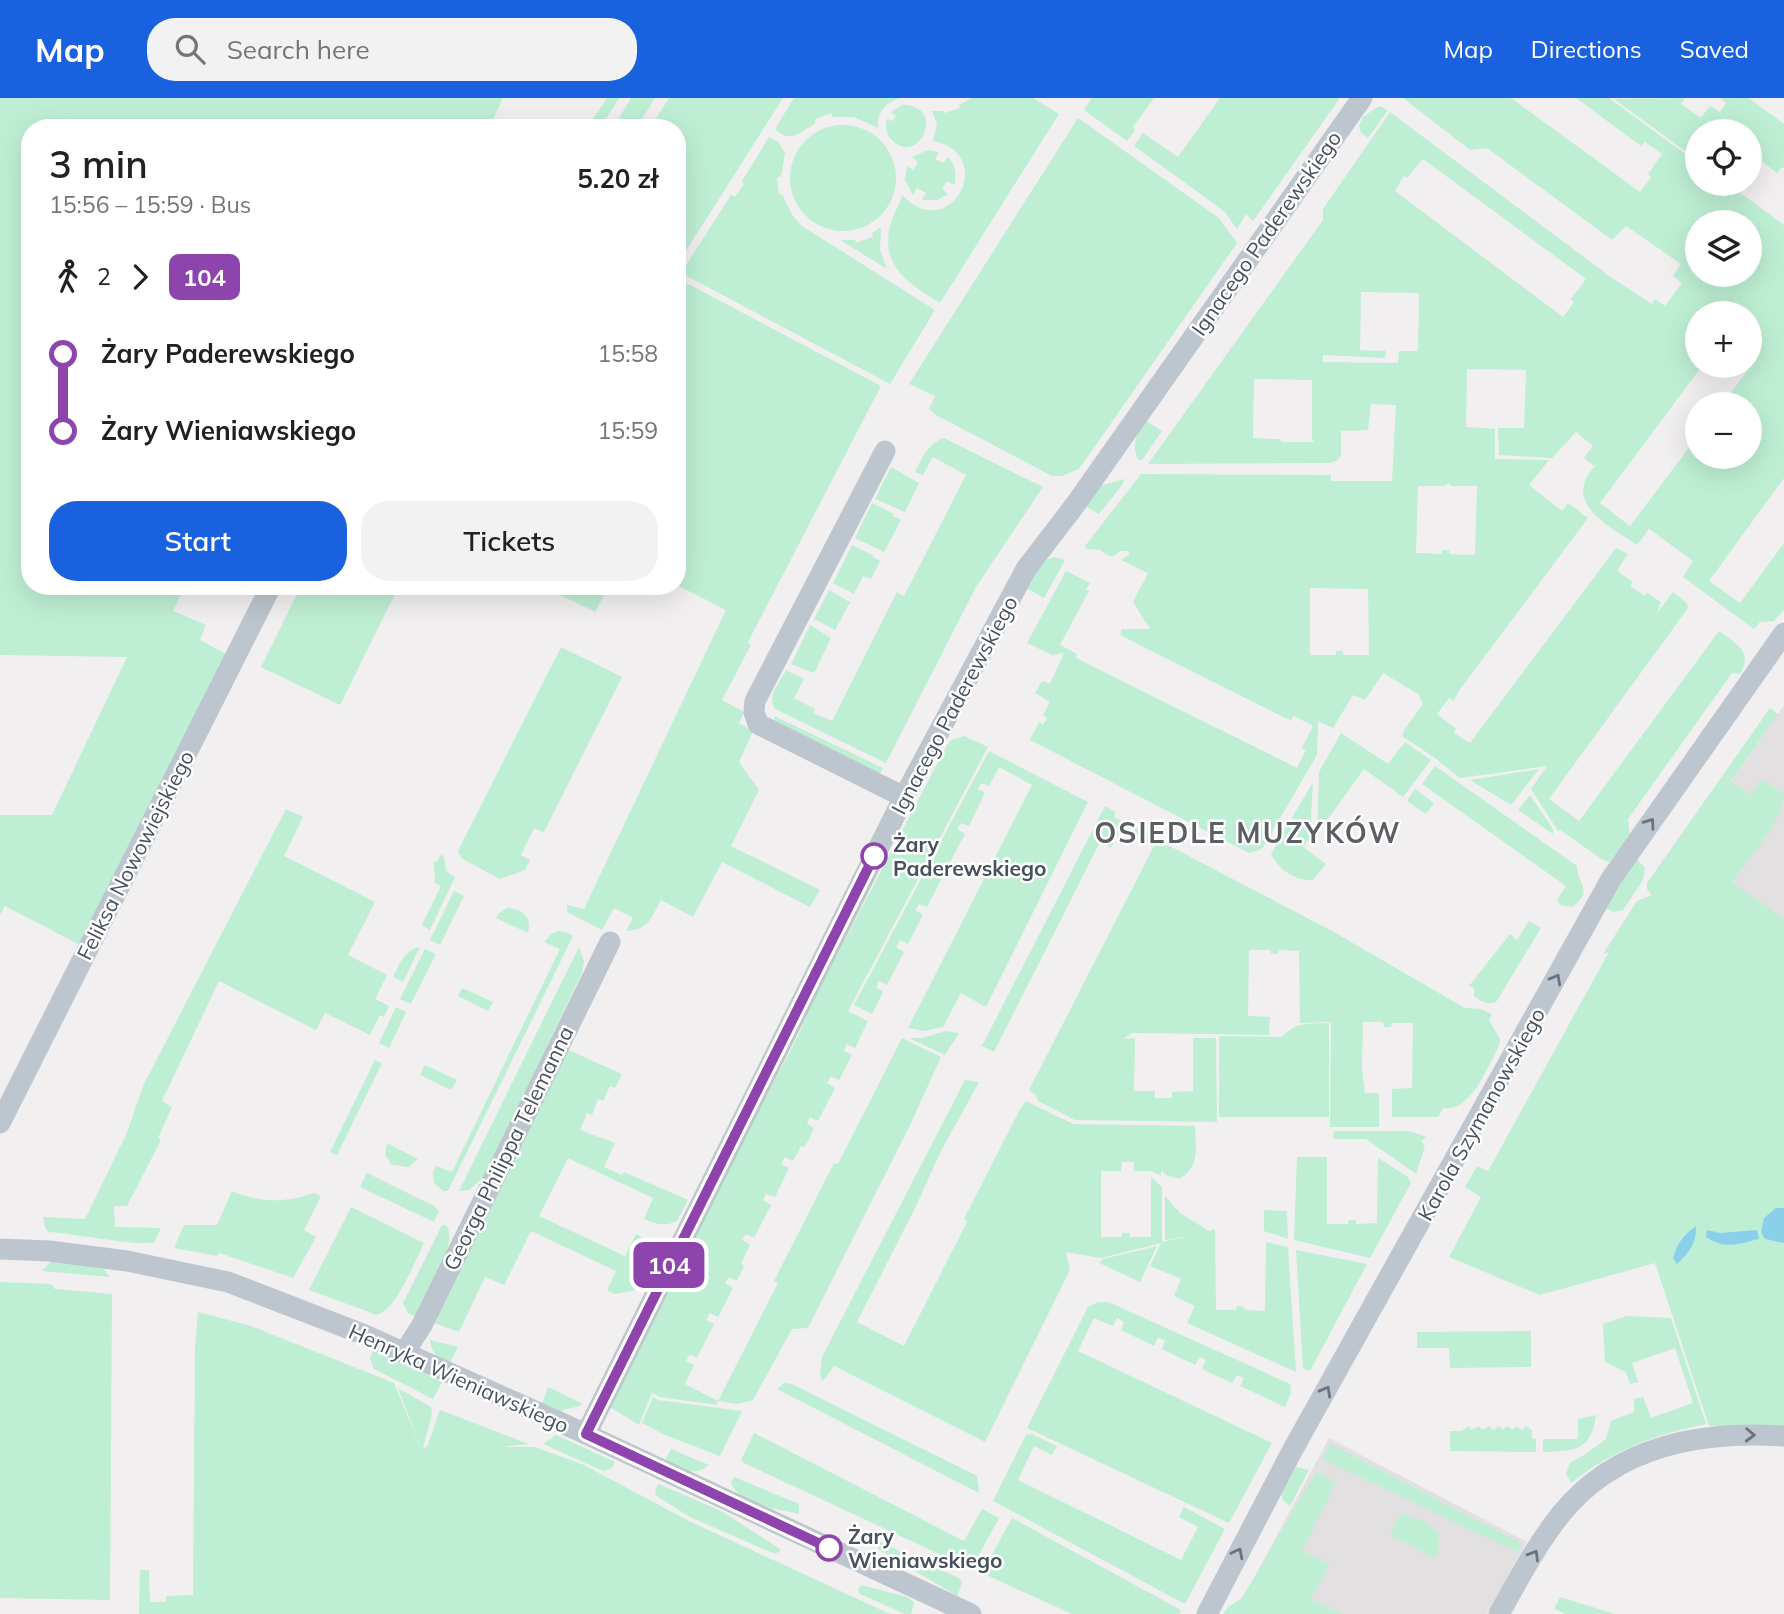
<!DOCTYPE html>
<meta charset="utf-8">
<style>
:root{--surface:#fff;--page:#f2f2f2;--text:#202124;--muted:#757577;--accent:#1a61e0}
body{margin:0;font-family:Mulish,sans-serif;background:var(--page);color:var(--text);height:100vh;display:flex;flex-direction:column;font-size:26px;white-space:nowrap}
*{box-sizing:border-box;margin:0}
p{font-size:23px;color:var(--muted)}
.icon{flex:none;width:38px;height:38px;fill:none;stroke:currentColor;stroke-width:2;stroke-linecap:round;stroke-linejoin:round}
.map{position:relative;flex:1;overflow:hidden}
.sheet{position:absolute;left:21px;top:21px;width:665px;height:476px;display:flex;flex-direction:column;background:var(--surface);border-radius:28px;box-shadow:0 7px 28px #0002}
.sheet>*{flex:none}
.badge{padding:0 14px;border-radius:10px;font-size:24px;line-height:46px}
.controls{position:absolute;left:1685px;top:21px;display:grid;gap:14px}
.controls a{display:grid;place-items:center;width:77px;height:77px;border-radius:50%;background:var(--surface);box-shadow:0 7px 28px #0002;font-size:35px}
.map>.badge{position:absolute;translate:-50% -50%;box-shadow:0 0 0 4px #fff}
.legs{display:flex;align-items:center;gap:10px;height:77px;padding:0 28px;font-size:23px}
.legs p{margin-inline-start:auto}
.head{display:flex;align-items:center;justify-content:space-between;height:119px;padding:0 28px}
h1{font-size:38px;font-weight:600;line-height:52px}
.button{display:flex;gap:14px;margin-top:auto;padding:14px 28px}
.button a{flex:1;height:80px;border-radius:28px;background:var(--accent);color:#fff;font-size:28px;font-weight:600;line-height:80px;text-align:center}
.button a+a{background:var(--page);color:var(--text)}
ul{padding:0 28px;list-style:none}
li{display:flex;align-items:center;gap:24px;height:77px;font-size:26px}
li i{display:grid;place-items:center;width:10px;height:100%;margin:0 9px;background:currentColor}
li i::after{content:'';width:18px;height:18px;margin:-9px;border:5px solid;border-radius:50%;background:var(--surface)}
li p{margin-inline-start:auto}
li:first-child i{background:linear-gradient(#0000 50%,currentColor 0)}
li:last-child i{background:linear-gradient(currentColor 50%,#0000 0)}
header{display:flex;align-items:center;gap:42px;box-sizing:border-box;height:98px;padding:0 35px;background:var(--accent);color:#fff}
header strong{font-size:33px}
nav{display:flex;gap:38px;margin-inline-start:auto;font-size:24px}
.search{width:490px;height:63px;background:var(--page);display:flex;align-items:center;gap:18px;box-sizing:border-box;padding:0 24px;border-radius:28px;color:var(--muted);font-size:26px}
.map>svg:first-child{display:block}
</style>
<header>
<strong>Map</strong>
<div class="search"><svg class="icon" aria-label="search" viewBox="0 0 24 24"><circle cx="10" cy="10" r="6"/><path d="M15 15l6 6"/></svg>Search here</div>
<nav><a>Map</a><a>Directions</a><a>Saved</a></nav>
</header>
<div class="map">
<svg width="1784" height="1516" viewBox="0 0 1784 1516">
<rect width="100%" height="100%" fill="#f1efef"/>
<!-- education -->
<g fill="#e2e0e1">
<path d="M1784 607V890L1653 797Z"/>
<path d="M1329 1340 1527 1444 1487 1516H1235Z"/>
</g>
<!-- green -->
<g fill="#beefd4" fill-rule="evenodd">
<path d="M0 0H503L489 30H401L396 27 395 30H30V488H185L173 513 206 527 200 542 230 558 82 848 5 808 0 817V717H52L127 559 0 557Z"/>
<path d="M607 0H619L600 30H587Z"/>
<path d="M631 0H655L636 30H613Z"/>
<path d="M669 0H783L677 167V30H650Z"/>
<path d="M794 0H900C886 5 877 13 878 30L854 19H833L831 15 815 21V26C799 34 791 46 775 31Z"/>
<path d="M972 0H1033L1059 16 940 205C911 187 880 169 890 128 893 117 899 108 902 97 950 148 999 56 933 43L937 26 932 13H943L945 15 960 10 959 7Z"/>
<path d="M1092 0H1154L1133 29 1135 32 1127 43 1084 12Z"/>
<path d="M1220 0H1340L1253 123 1246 116 1237 131 1224 113 1134 48 1143 35 1178 59Z"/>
<path d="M1403 0H1511L1640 94 1651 79 1648 76 1662 56 1645 44 1641 48 1576 0H1609L1688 58 1689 56 1614 1 1685 0 1681 6 1701 20 1710 8 1720 14 1726 5 1720 0H1749L1784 26V70L1782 69 1777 75 1751 55 1756 49 1750 44V33H1698V86H1728L1784 127V380L1709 483 1740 505 1784 445V512L1774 523 1760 524 1754 531 1683 479 1693 463 1649 431 1637 447C1617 433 1574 413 1585 383 1587 376 1594 370 1598 364L1594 368 1584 360 1593 348 1576 334 1552 360 1499 357 1498 330H1524L1526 272 1467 271 1466 329 1495 331V361L1549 362 1529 387 1562 413 1568 405 1588 420 1458 594 1454 603 1449 600 1437 616 1456 631 1454 635 1470 645 1616 450 1628 456 1617 473 1633 484 1630 488 1645 498 1647 495 1661 504 1657 515 1673 494 1687 505 1688 510 1549 701 1579 723 1719 533C1735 545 1754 553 1740 576L1732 575 1628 721 1630 738 1609 764 1603 762 1560 732 1558 733 1531 691 1547 668 1460 680 1435 660 1402 638 1404 632 1423 606 1418 596 1383 575 1365 602 1353 597 1333 630 1318 623 1317 657 1263 749 1260 752 1249 755 1030 642 1039 624 1043 627 1047 620 1043 617 1050 604 1035 595 1042 583 1050 586 1064 555 1052 557 1027 545 1066 473 1090 485 1086 492 1089 493 1060 547 1077 556 1076 560 1297 670 1306 652 1302 650 1313 628 1294 618 1291 622 1285 620 1120 537 1122 531H1150L1133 504 1148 475 1121 462 1130 456 1128 453H1120C1111 462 1110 459 1100 452L1087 451 1085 448 1141 376 1331 377V383H1392L1396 307 1371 306 1368 332 1341 333V357L1338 362 1331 365 1148 366 1323 122V111L1390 14 1612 180 1652 206 1655 201 1665 208 1682 185 1673 178 1681 166 1626 128 1612 142 1487 50 1470 52ZM1423 61 1586 181 1571 201 1574 204 1563 219 1395 93 1404 78 1407 80ZM1698 124H1750V177H1698ZM1361 194 1419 195 1418 253H1399L1398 265 1323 264V257L1385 260 1386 253 1360 252ZM1698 215H1750V253L1758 259 1722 306H1750V359H1698L1697 339 1630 428 1600 405 1702 268H1698ZM1254 281 1312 282V342L1315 344H1282L1279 341 1253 340ZM1449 385 1451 388H1477L1475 457 1449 456V452H1442V456L1416 455 1418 388H1444ZM1310 490 1368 491 1369 557H1343V553H1336V557H1310Z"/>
<path d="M902 7C949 7 918 70 892 42 886 36 885 29 887 21L892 23 896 18 891 14Z"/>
<path d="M1379 8 1388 12 1368 40 1361 35 1359 27 1363 19Z"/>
<path d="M1078 20 1219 120 1237 145 1079 371 1062 378H1052L936 317 929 311 935 298 909 286Z"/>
<circle cx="843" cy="80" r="53"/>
<path d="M769 39 778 44 785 55 781 78 777 80 779 96H782L792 117 802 128 935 212 890 286 681 175 731 97 735 99 744 86 742 83Z"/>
<path d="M928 52 939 54 935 61 943 65 948 59C956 67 956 76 955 87L947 83 942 91 948 96 937 102H922L926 95 917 90 913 97 905 82 907 68 913 72 918 64 912 59Z"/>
<path d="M881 129 880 152 887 171 840 142H855L856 145 873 139 872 135Z"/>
<path d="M677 180 881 288 748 544 751 547 722 602 744 614 739 625 753 633 739 664 759 692 731 748 820 792 810 809 722 764 693 819 661 802C650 821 650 831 626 833L633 820 614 810 602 832 567 814V807L584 811 726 512 677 487Z"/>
<path d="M1146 323 1162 333 1142 362H1139C1130 348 1137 335 1146 323Z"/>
<path d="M944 340 1043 389 976 489 886 665 775 611C766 599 780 584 786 572L804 581 794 600 815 611 814 615 832 623 897 494 904 498 966 377 933 359 923 377 915 374C922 360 928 345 944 340Z"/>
<path d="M891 369 919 385 905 414 875 401Z"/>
<path d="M1124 381 1123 386 1099 416 1085 408 1100 388Z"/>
<path d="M872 405 894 416 893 418 901 422 884 454 855 440Z"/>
<path d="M852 447 873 457V459L880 463 871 481 863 478 854 496 833 485Z"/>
<path d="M1054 459 1065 462 1044 500 1026 490 1043 463Z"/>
<path d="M301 488H399L340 607 261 569Z"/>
<path d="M542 488H609L595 514Z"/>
<path d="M829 492 850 504 835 532 814 521Z"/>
<path d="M810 527 831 540 814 575 791 566Z"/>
<path d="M561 549 622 579 544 734 534 730 521 757 530 762 525 772 500 781 461 760 458 753Z"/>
<path d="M1770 610 1778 616 1731 683 1751 697 1762 681 1784 696C1784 723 1747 762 1732 784L1784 821V1328H1709L1655 1165 1540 1197 1449 1159 1481 1099 1465 1089 1477 1068 1488 1073 1609 854 1603 856 1637 803 1652 797 1647 791V785Z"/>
<path d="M774 618 883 670 877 681 775 624Z"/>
<path d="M1341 635 1388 666 1405 644 1431 662 1403 699 1364 671 1317 736 1319 674Z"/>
<path d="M964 638 988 649 848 913 868 923 855 950 847 946 844 953 852 957 839 982 831 978 827 985 835 990 818 1023 810 1019 807 1026 814 1030 805 1049 801 1048 793 1063 785 1059 781 1066 789 1070 775 1099 766 1096 763 1102 771 1107 754 1140 746 1136 742 1142 750 1147 741 1165 744 1168 737 1183 729 1179 725 1185 733 1190 718 1219 710 1215 706 1222 714 1226 697 1260 690 1256 686 1263 694 1267 685 1286 718 1303 778 1185 774 1183 834 1065 838 1066 902 940 941 959 910 1027 808 1230 792 1231 753 1302 737 1306 718 1303 716 1307 660 1299 652 1295 639 1327 608 1308 661 1210 719 1089 797 940 816 897 946 649 951 642Z"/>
<path d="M989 653 1088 704 986 909 961 895 943 929 924 933 908 930 1032 687 999 669 989 688 981 685 978 691 985 695 969 728 961 725 957 731 965 736 948 768 940 765 936 771 944 776 927 809 919 806 915 812 923 817 908 846 900 842 896 849 904 854 887 887 879 883 876 889 883 894 872 916 854 907Z"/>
<path d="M1435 668 1577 768C1577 787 1595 792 1572 809L1560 807 1557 802 1566 788 1422 686Z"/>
<path d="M1539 671 1511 707 1470 682Z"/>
<path d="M1313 684 1310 739 1303 749 1326 766 1313 782C1295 783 1279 772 1271 756Z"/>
<path d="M1415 691 1434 705 1426 716 1407 703Z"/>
<path d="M1530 697 1553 731V736L1518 712Z"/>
<path d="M1105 708 1116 714 1114 719 1332 833 1465 910 1481 911 1492 916 1489 922 1500 941 1499 948C1487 969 1472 1014 1443 1010L1438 1019H1392V991L1412 990 1413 925H1392L1391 929H1384L1383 924H1363L1362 971 1365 995H1379V1029H1330L1331 924 1300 925 1299 853 1279 852 1278 856H1271V852H1249L1248 918 1270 919 1269 937 1132 935 1123 941 1135 940 1134 993H1155V1000H1172V994L1193 993V940H1216L1217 1024 1075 1022 1038 1003 1036 997 1029 992 1154 748 1121 731 1111 750 1100 744 994 954 982 948Z"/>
<path d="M286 711 303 719 284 758 375 804 348 857 387 877 375 901 389 908 384 919 380 917 370 937 325 915 316 932 219 883 162 1003 172 1009 158 1040 161 1042 127 1108H114L115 1129 161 1130 154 1144C142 1149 69 1135 49 1134L46 1132 43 1119 85 1121 126 1037 144 986Z"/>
<path d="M441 756 444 759 446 773 455 779 430 832 422 827 441 788 435 785 434 763 437 764Z"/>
<path d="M1636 760 1645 770 1643 782 1623 812 1614 814 1605 810Z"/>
<path d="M454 793 464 798 440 847 430 842Z"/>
<path d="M507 810C522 811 532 818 528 835L496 820 498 816Z"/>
<path d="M1529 823 1541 830 1496 904C1487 907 1482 904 1474 898V890L1469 888 1510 836 1517 842Z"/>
<path d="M558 833 565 834 573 838 448 1093H443L434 1085 433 1074 436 1068 452 1074 560 851 544 844 551 836Z"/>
<path d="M420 849 403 884 393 879C400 866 404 852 420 849Z"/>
<path d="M579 849 584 863 582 875 484 1079 469 1092 459 1093Z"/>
<path d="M425 851 436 856 411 906 400 901Z"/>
<path d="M462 890 493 904 488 913 458 898Z"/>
<path d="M396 909 406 914 389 950 379 945Z"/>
<path d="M1329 925V1019H1219V938L1282 939C1297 923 1308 926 1329 925Z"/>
<path d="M946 933 959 935 945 957 909 940H922Z"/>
<path d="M566 951 622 976 615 990 610 988 603 1003 598 1001 592 1017 587 1015 580 1032 615 1045 604 1069 622 1077 624 1074 688 1102 677 1123C665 1129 655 1126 644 1121L653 1100 568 1060 539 1118 625 1158 636 1136C649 1142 654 1154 658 1168L647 1190 615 1196 607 1192 616 1173 531 1133 504 1187 485 1179 459 1234 434 1225Z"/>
<path d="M375 962 382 965 337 1057 330 1054Z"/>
<path d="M425 967 457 982 451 992 420 977Z"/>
<path d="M965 982 979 984 941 1053 915 1110 857 1224 904 1248 967 1124 964 1121 1020 1011 1026 1003 1073 1026 1195 1028C1196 1049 1200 1070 1179 1081L1166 1077 1161 1072V1078L1151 1073H1134V1064H1122L1121 1073H1101V1139H1122V1135H1130V1139H1151V1079L1162 1089V1144L1189 1138 1165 1142V1098L1180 1115 1209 1133 1215 1131 1216 1212H1236L1237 1208 1244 1209 1245 1212 1265 1213 1266 1144 1288 1149 1296 1274 1187 1225 1195 1208 1174 1198 1181 1181 1150 1168 1161 1145 1101 1160 1066 1154 1070 1172 985 1344 834 1268 823 1283 820 1278 822 1259Z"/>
<path d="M1334 1033H1408L1427 1039 1421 1043 1425 1048 1416 1076 1366 1041H1333Z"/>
<path d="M387 1045 418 1061 409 1069 392 1067 385 1057Z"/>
<path d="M1297 1059H1327V1126H1348L1349 1122H1356V1126L1377 1125 1378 1060 1408 1079 1411 1085 1370 1160 1294 1142Z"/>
<path d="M367 1075 434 1108 439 1113 434 1124 360 1089Z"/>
<path d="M232 1093C261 1105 285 1105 314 1095L321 1098 304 1132 316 1139 293 1180 219 1155 217 1158 174 1150 184 1127H217Z"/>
<path d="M351 1109 424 1145C415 1163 397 1211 377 1217L309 1192Z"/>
<path d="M1264 1112 1287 1113 1288 1141 1264 1133Z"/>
<path d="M442 1127 447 1128C458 1149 426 1198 416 1219L408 1215 403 1205Z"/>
<path d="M1157 1148 1140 1184 1099 1165 1103 1161Z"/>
<path d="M1296 1152 1367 1166 1310 1273 1303 1271Z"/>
<path d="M51 1163 103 1170 110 1179 42 1173Z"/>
<path d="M0 1184 51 1186 55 1191 112 1196 110 1502 0 1500Z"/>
<path d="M1098 1204H1106L1115 1207 1290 1286 1291 1295 1285 1309 1240 1288 1244 1280 1237 1277 1232 1285 1202 1271 1206 1262 1200 1259 1195 1267 1162 1251 1165 1243 1158 1239 1154 1248 1121 1232 1124 1224 1117 1220 1113 1228 1094 1220 1078 1253 1272 1345 1229 1425 1027 1330 1088 1209Z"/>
<path d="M198 1214 251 1228 394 1285 421 1350 398 1290 431 1309 432 1316 423 1350 427 1349 440 1312 529 1346 502 1349H535L584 1367 689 1423 890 1516H139L140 1472H149L150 1504H166V1498L193 1497 195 1249Z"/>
<path d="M1627 1218 1671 1220 1706 1326C1656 1336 1611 1353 1571 1385L1566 1375 1570 1365 1584 1357 1606 1341 1611 1323 1634 1314V1301L1643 1299 1651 1320 1693 1305 1675 1250 1632 1265 1638 1284 1630 1286 1626 1274 1605 1264 1603 1226Z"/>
<path d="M1531 1233V1269L1450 1270 1449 1250H1417V1234Z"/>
<path d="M430 1242 458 1249 449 1267C439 1261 431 1255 430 1242Z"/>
<path d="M373 1252 442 1284 433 1301 374 1271 370 1260Z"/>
<path d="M784 1285 792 1286 977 1378 979 1395 777 1291Z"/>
<path d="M548 1289 581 1305 580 1308 559 1313 541 1308Z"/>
<path d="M653 1299 658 1302 742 1313 720 1358 665 1337 642 1325Z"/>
<path d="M1596 1317C1591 1353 1575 1353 1543 1354V1341H1578V1321Z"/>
<path d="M1469 1328 1471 1332 1479 1328 1482 1332 1490 1328 1492 1332 1500 1328 1502 1332 1508 1328 1512 1332 1517 1328 1522 1332 1526 1328 1532 1332V1340L1536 1341V1354L1450 1353V1333H1461Z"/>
<path d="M754 1335 964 1443 982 1411 999 1420 971 1471 744 1365 741 1362Z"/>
<path d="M1032 1336 1057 1348 1052 1357 1034 1348 1018 1382 1181 1462 1198 1429 1179 1419 1184 1409 1225 1431 1185 1506 993 1403 1026 1337Z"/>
<path d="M556 1337 615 1364 612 1370 603 1373 543 1346Z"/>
<path d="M1331 1346 1522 1446 1517 1454 1322 1361Z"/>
<path d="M671 1351 709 1367C695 1379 682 1371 667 1365L666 1360Z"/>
<path d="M1296 1369 1309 1372 1290 1408 1282 1401 1281 1393Z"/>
<path d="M1316 1374 1336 1385 1302 1452 1330 1466 1310 1501 1343 1516H1223L1228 1509 1242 1500Z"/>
<path d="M734 1379 799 1406V1416C778 1411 738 1407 731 1384Z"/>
<path d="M659 1386 723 1414 780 1451V1453L775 1456 690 1419 655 1397 656 1390Z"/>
<path d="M1401 1415C1414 1421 1440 1425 1439 1444 1439 1449 1437 1455 1436 1461L1390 1437Z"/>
<path d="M1012 1420 1181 1512 1179 1516H1072L982 1475Z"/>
<path d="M880 1444 959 1480 962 1485 957 1498 878 1451Z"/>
<path d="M861 1487 907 1499 914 1504 911 1516H905L860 1496 858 1492Z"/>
<path d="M1560 1499 1615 1516H1566L1554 1511Z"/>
</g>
<!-- water -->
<g fill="#8bd0eb">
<path d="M1776 1110H1784V1145L1765 1141 1761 1134 1764 1120Z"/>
<path d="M1696 1128C1697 1144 1689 1155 1677 1166L1673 1160C1677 1146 1683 1137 1696 1128Z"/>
<path d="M1707 1132 1720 1135 1757 1132 1759 1141C1738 1146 1726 1152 1706 1139Z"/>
</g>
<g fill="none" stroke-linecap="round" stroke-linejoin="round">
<!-- minor -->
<g stroke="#bdc5ce" stroke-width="21">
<path d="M885 353 755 603 754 614 758 626 904 699"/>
<path d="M0 1025 271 488"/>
<path d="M0 1151 49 1153 127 1163 228 1184 365 1237 586 1336 971 1516"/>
<path d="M404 1255 422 1227 610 844"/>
<path d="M586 1336 904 699 1026 471 1075 407 1362 0"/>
<path d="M1207 1516 1292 1353 1611 781 1784 535"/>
<path d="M1499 1516C1518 1482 1537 1446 1561 1416 1617 1347 1701 1333 1784 1338"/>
</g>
</g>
<!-- one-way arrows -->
<defs><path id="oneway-chevron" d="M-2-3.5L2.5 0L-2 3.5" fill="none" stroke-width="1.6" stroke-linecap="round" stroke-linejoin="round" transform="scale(1.75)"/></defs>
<g stroke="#6a737e">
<use href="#oneway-chevron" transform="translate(1650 725) rotate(-55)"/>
<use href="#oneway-chevron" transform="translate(1556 881) rotate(-61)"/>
<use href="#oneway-chevron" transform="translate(1326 1293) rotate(-61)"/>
<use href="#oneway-chevron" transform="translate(1750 1337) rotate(2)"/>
<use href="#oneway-chevron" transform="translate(1238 1455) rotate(-63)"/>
<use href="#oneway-chevron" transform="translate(1534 1457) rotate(-59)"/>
</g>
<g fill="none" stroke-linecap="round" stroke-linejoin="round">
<!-- line-1 casing -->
<g stroke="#fff" stroke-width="16">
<path id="line-1" d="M829 1450 586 1336 874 758"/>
</g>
<!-- line-1 -->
<use href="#line-1" stroke="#8e44ad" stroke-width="10"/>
</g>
<!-- markers -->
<g fill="#fff" stroke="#8e44ad" stroke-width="3.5">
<circle cx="874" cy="758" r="12"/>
<circle cx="829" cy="1450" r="12"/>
</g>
<g text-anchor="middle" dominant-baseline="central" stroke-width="5" stroke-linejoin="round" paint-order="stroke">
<!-- street labels -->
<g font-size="21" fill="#47505c" stroke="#fff">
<text transform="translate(1266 135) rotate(-55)">Ignacego Paderewskiego</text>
<text transform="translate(954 607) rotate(-62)">Ignacego Paderewskiego</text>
<text transform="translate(135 757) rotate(-63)">Feliksa Nowowiejskiego</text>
<text transform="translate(1481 1016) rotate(-61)">Karola Szymanowskiego</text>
<text transform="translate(508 1050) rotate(-64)">Georga Philippa Telemanna</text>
<text transform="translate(459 1280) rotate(24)">Henryka Wieniawskiego</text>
</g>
<!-- stop labels -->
<g font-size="21" font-weight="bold" fill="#47505c" stroke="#fff" text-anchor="start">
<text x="893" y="746">Żary<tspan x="893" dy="24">Paderewskiego</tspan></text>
<text x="848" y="1438">Żary<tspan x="848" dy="24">Wieniawskiego</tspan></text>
</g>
<!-- district labels -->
<g font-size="28" font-weight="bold" letter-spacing="2" fill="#5b5f64" stroke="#fff">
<text x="1248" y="734">OSIEDLE MUZYKÓW</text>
</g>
</g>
</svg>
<div class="controls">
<a><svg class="icon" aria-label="locate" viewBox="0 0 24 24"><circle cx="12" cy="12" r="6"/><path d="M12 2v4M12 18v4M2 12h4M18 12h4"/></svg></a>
<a><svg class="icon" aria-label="layers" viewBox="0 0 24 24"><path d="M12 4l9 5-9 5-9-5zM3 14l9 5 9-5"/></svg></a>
<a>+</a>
<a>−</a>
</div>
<b class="badge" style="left:669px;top:1167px;background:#8e44ad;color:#fff">104</b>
<section class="sheet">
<div class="head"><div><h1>3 min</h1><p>15:56 – 15:59 · Bus</p></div><b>5.20 zł</b></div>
<div class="legs"><svg class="icon" aria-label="walk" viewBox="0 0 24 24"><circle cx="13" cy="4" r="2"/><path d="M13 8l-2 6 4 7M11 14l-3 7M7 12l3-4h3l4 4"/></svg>2<svg class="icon" aria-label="forward" viewBox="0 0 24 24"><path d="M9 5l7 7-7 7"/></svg><b class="badge" style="background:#8e44ad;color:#fff">104</b></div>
<ul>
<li><i style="color:#8e44ad"></i><b>Żary Paderewskiego</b><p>15:58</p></li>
<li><i style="color:#8e44ad"></i><b>Żary Wieniawskiego</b><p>15:59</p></li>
</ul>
<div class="button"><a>Start</a><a>Tickets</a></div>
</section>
</div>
